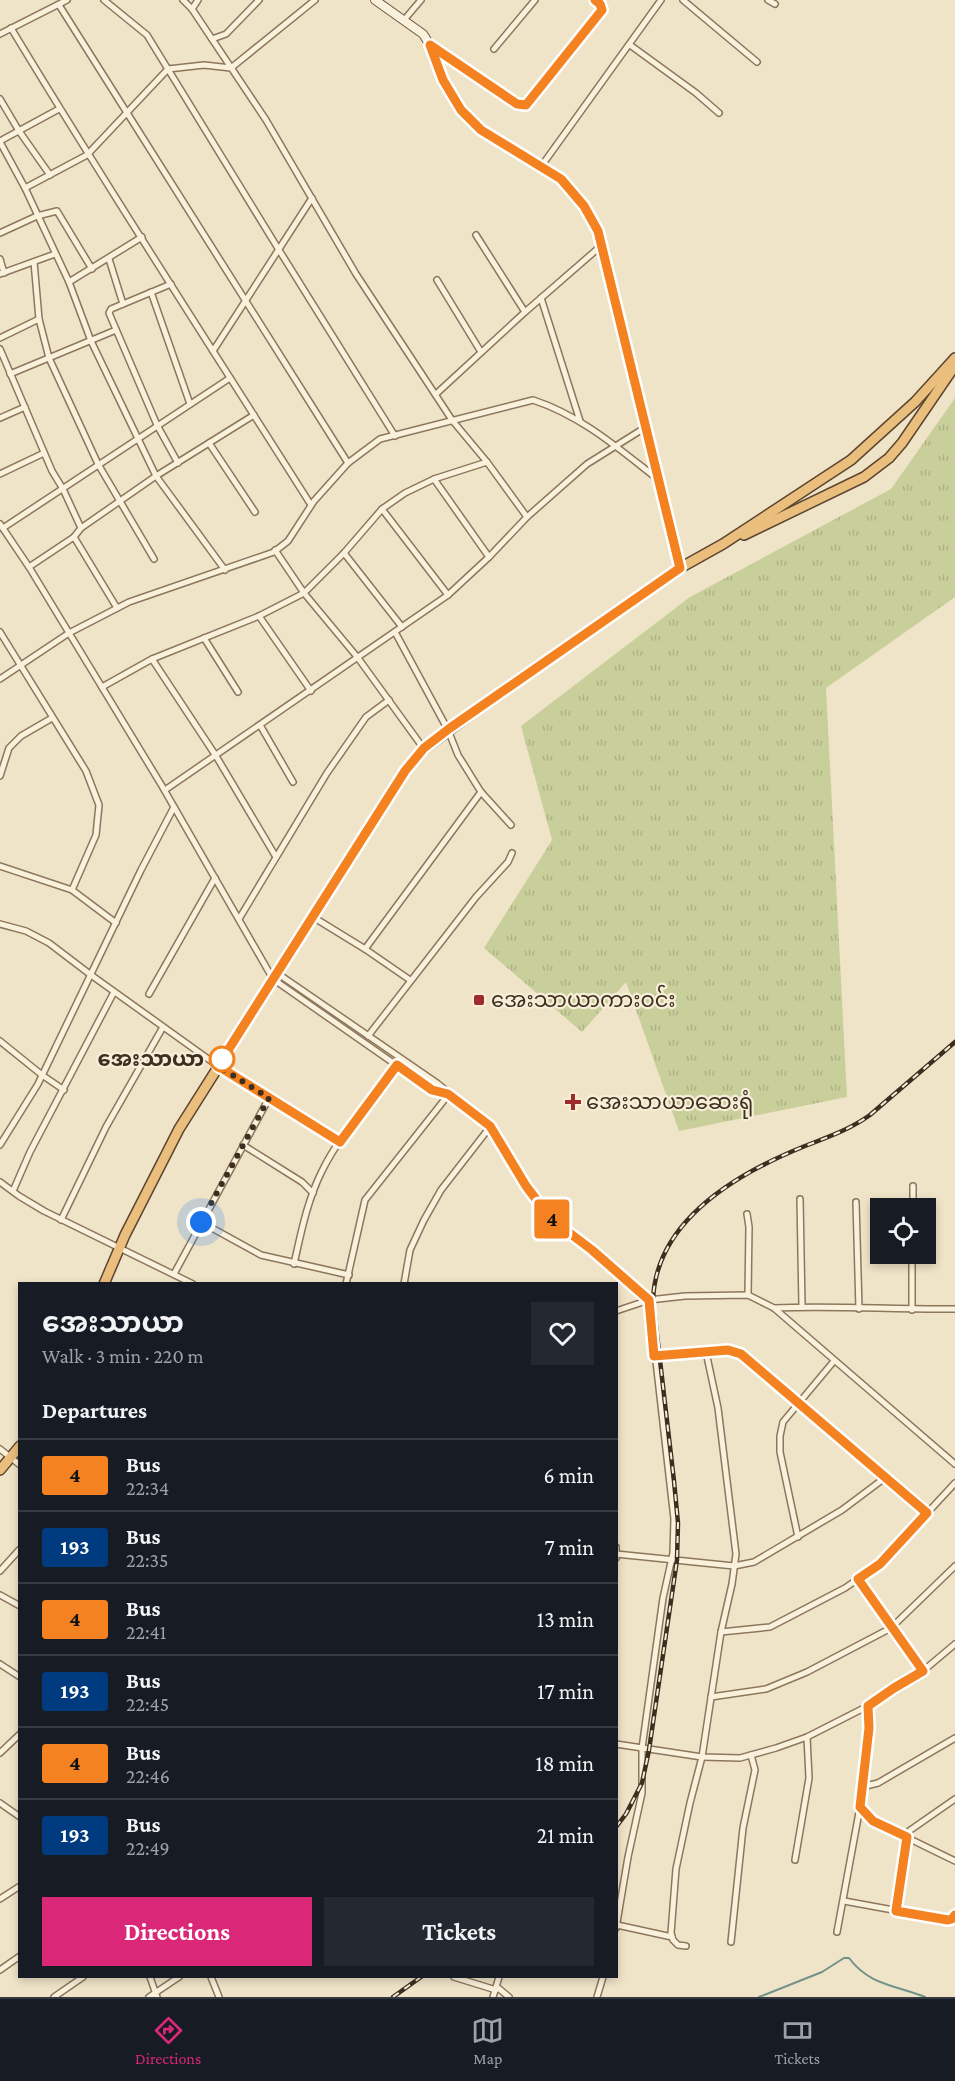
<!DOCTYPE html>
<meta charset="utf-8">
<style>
:root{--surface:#171b24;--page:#242831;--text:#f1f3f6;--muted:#9ea1a6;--line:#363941;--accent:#db2777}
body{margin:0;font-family:"Crimson Pro","Noto Sans Myanmar",serif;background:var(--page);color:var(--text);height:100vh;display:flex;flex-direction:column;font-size:22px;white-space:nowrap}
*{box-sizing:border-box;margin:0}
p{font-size:20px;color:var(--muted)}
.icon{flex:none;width:33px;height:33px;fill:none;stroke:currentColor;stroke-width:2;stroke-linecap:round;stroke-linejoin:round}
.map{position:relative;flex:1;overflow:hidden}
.sheet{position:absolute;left:18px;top:1282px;width:600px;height:696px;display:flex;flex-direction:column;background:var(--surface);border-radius:0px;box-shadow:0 3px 9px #0003}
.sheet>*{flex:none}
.badge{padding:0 12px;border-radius:4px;font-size:21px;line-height:39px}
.tools{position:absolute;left:870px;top:1198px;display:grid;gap:12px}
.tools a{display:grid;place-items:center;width:66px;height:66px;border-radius:0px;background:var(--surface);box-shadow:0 3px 9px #0003;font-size:30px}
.you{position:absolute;width:30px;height:30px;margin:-15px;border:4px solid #fff;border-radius:50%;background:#1a73e8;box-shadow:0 0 0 9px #1a73e833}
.map>.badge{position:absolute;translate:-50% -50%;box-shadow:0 0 0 3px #fff}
h2{padding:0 24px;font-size:22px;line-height:54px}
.round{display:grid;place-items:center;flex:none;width:63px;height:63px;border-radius:0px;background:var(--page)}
.overview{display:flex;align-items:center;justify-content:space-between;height:102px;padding:0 24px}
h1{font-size:28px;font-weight:700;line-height:45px}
.cta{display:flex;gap:12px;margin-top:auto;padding:12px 24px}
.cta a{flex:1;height:69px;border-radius:0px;background:var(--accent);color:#fff;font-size:24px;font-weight:700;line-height:69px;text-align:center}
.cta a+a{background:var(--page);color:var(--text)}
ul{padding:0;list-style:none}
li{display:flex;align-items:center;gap:18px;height:72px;padding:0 24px;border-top:2px solid var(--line)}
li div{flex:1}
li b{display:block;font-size:22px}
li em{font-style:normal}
li .badge{min-width:66px;font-weight:700;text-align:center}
.dock{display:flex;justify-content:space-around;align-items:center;height:84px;border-top:2px solid var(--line);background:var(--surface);font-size:16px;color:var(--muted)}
.dock a{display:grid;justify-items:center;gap:3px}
.dock .selected{color:var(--accent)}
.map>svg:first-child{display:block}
</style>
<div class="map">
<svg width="955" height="1997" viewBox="0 0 955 1997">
<defs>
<pattern id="grass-tufts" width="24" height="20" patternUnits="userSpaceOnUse" patternTransform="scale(1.5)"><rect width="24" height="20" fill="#c9cf9b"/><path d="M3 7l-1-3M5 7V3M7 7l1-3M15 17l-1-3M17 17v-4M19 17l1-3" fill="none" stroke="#aeb285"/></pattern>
</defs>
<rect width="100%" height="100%" fill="#f0e4c8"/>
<!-- grass -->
<path fill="url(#grass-tufts)" d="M955 398V597L826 688 847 1097 679 1131 626 982 582 1032 484 948 552 840 521 726 690 597 891 489Z"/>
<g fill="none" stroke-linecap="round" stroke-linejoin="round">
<!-- stream -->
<path stroke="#6f938a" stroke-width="2" d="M759 1997 822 1972 844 1958H849C870 1986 896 1985 925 1997"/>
<!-- minor casing -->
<g stroke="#8d765c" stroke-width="8">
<g id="minor">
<path d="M104 0 147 35 279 250 395 436"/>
<path d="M183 0 192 9 266 120 356 274 452 420 487 462 527 517"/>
<path d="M683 0 757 62"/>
<path d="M768 0 775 4"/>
<path d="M59 5 348 463"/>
<path d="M192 9 198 0"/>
<path d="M404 20 421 0"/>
<path d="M11 28C108 189 211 347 311 505"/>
<path d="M0 34 67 0"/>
<path d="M212 39 226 34 259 0"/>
<path d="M630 45 696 93 719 113"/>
<path d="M431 46 517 104 526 105 602 10 600 4 595 0"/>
<path d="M494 49 535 0"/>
<path d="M0 99 19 131 50 175"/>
<path d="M0 141 59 109"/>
<path d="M0 142 25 188 69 282 91 341 156 476 225 570"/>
<path d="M540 168 661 0"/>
<path d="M25 188 87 155 168 69 204 65 231 68 315 0"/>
<path d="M0 233 37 216 57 211 92 269"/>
<path d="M476 235 525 312"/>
<path d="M0 259 4 273"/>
<path d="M109 259 123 304"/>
<path d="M34 262 39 319"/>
<path d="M0 274 55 254"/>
<path d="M437 280 481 352"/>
<path d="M69 282 142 237"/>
<path d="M171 284 111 309 109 313 157 425 178 463"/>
<path d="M151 292 190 404"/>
<path d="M541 298 580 421"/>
<path d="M0 338 39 319 49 358 98 464 154 559"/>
<path d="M0 349 52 471 63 489 81 528"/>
<path d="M213 351 312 198"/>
<path d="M10 374 116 330"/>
<path d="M436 394 525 312 602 245"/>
<path d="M0 418 25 407"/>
<path d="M209 443 255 512"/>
<path d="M0 474 44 453"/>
<path d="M434 479 489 557"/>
<path d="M382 509 448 595"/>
<path d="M0 524 29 567 162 786 273 979 432 1090 447 1094"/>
<path d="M3 528 230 378"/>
<path d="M74 537 117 608"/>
<path d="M275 550 304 593 358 658 424 749"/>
<path d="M344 553 402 627"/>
<path d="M29 567 74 537 81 528 156 476 254 415"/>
<path d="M259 616 311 691"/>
<path d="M0 632 86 771 99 805 96 835 72 890"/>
<path d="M395 632 448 730 458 755 481 792 511 825"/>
<path d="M204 638 238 692"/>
<path d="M152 659 216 756 276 857"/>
<path d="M0 679 69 633 129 602 274 552 288 541 314 501 348 463 380 439 533 400C582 416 619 449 659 480"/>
<path d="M102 687 152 659 259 616 304 593 344 553 382 509 405 493 434 479 487 462"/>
<path d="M260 725 293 782"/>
<path d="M0 776 9 748 21 736 52 718"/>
<path d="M165 790 448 595 489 557 527 517 587 464 646 427"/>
<path d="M0 866 72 890 116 923"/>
<path d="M313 917 365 949 410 980"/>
<path d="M239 919 327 773 366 717 389 700"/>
<path d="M0 924 26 931 49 943 91 975 218 1066 340 1142"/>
<path d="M365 949 481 792"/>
<path d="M277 973 437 1083 490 1127 526 1186 551 1219 592 1250 649 1300 685 1296 748 1295 774 1308 955 1464"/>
<path d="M149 994 215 878"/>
<path d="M368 1036 476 897 508 862 512 853"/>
<path d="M0 1041 42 1075 64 1090"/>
<path d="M0 1145 38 1084 141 870 174 807"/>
<path d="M243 1145 302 1182 313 1193"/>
<path d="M0 1182 19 1196 44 1211 193 1284"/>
<path d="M13 1191 30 1152 114 992"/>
<path d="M800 1199 802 1306"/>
<path d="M856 1202 859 1309"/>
<path d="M913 1209V1186"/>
<path d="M747 1214 749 1227 748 1295"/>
<path d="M61 1220 106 1127 163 1027"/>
<path d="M201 1222 261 1255 349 1275"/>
<path d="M294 1264C301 1233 307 1201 322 1171 341 1132 374 1098 398 1062"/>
<path d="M174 1274 269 1098"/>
<path d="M346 1284 365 1200 449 1094"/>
<path d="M404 1284 410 1250 424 1220 441 1190 490 1127"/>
<path d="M774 1308C834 1305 895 1310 955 1309"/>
<path d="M912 1310V1254"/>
<path d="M616 1311 649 1300 674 1519 673 1553 663 1598 642 1748V1793L628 1857 616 1928"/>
<path d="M654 1356 728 1350 741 1354 927 1513"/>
<path d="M0 1449 20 1465"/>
<path d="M798 1537 780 1452V1436L783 1422 834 1361"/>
<path d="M616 1547V1558"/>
<path d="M616 1554 734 1566 754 1562 842 1510 886 1477"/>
<path d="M0 1571 20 1549"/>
<path d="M858 1579 923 1671"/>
<path d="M0 1595 20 1606"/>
<path d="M721 1632 770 1627 845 1588 880 1564 955 1483"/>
<path d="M0 1664 20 1677"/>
<path d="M711 1697 766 1689 807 1672 891 1628 955 1566"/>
<path d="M616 1744 702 1757 740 1758 776 1748 807 1737 868 1706 894 1687 923 1671 955 1644"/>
<path d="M0 1753 20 1734"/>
<path d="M862 1787 878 1783 955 1738"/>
<path d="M0 1803 20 1817"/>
<path d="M860 1807 873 1821 955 1861"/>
<path d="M795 1860 809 1778 807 1737"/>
<path d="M0 1899 20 1886"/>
<path d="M844 1901 948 1920 952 1919 955 1915"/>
<path d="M896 1911 909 1831 955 1799"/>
<path d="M617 1925 672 1937"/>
<path d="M837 1932 860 1807 869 1728 868 1706"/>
<path d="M731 1942 743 1828 755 1770 751 1755"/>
<path d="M686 1946 678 1945 673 1940 671 1933 676 1869 690 1803 702 1757 721 1632 732 1584 736 1554 718 1408 706 1352"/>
<path d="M0 1970 20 1956"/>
<path d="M150 1977 157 1997"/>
<path d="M211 1977 219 1997"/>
<path d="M454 1977 496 1990"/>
<path d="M497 1987 509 1997"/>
<path d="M54 1997 83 1977"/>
<path d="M149 1997 179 1977"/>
<path d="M493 1997 499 1977"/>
<path d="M597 1997 603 1977"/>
</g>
</g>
<!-- secondary casing -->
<g stroke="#6f573f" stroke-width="10">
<path id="secondary" d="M375 0 423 34 430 45 443 80 461 110 481 130 561 179 584 206 598 231 605 257 680 568"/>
</g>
<!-- trunk casing -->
<g stroke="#5b4430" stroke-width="12">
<g id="trunk">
<path d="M744 535 864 477 889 458 902 443 954 367"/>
<path d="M104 1284 125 1235 179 1129 405 771 424 749 505 689 680 568 723 544 851 460 915 402 955 358"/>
<path d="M0 1470 20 1446"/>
</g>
</g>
<!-- minor -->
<use href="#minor" stroke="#faf1dc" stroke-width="5"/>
<!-- secondary -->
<use href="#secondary" stroke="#faf1dc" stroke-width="8"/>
<!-- trunk -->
<use href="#trunk" stroke="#eabe7c" stroke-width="9"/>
<!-- rail casing -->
<g stroke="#3d2e20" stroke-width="4.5">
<g id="rail">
<path d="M616 1827 626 1814 642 1783 649 1750 677 1560 678 1523 674 1481 653 1300C656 1220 738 1173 805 1146 828 1137 849 1130 870 1115L955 1042"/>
<path d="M393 1997 421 1977"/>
</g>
</g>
<!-- rail -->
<use href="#rail" stroke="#f7eed8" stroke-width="2" stroke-dasharray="7" stroke-linecap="butt"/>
</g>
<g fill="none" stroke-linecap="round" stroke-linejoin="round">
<!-- line casing -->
<g stroke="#fff" stroke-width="14">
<path id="line" d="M595 0 600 4 602 10 526 105 517 104 430 45 443 80 461 110 481 130 561 179 584 206 598 231 680 568 450 728 424 748 405 771 218 1066 340 1142 397 1065 432 1090 448 1094 490 1126 526 1186 551 1219 592 1250 649 1300 654 1356 728 1350 741 1354 927 1513 880 1564 858 1579 923 1671 894 1688 868 1706 869 1728 860 1807 873 1821 907 1837 896 1911 948 1920 952 1919 955 1915"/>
</g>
<!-- line -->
<use href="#line" stroke="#f58220" stroke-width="9"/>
<!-- walk -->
<path stroke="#3d2e20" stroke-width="6" stroke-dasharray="0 10.8" d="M201 1222 269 1098 218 1066 222 1059"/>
</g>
<!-- markers -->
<g fill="#9e2a2b" stroke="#f7eed8" stroke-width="2">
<rect x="473" y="994" width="12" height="12" rx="3"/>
<path d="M570 1093h6v6h6v6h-6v6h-6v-6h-6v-6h6z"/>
</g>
<circle fill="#fff" stroke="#f58220" stroke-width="3" cx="222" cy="1059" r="12"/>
<g text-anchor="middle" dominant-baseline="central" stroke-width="4.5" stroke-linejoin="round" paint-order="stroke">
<!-- poi labels -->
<g font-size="21" fill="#3d2e20" stroke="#f7eed8" text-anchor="start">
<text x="491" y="1000">အေးသာယာကားဝင်း</text>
<text x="586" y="1102">အေးသာယာဆေးရုံ</text>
</g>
<!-- stop labels -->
<g font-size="21" font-weight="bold" fill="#3d2e20" stroke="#f7eed8" text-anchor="end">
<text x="204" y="1059">အေးသာယာ</text>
</g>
</g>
</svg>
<div class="tools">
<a><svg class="icon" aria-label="locate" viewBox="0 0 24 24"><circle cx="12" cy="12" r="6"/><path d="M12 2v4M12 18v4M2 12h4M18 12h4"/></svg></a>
</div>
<div class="you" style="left:201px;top:1222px"></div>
<b class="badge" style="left:552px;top:1219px;background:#f58220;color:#111">4</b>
<section class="sheet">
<div class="overview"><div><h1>အေးသာယာ</h1><p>Walk · 3 min · 220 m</p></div><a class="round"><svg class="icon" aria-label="heart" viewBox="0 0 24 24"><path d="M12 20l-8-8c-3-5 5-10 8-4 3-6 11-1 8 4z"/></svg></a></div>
<h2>Departures</h2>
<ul>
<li><span class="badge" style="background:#f58220;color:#111">4</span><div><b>Bus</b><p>22:34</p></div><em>6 min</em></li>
<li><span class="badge" style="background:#003b80;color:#fff">193</span><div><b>Bus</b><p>22:35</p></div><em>7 min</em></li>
<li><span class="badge" style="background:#f58220;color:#111">4</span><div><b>Bus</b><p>22:41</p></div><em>13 min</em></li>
<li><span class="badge" style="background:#003b80;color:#fff">193</span><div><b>Bus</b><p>22:45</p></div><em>17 min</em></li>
<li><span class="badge" style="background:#f58220;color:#111">4</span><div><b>Bus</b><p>22:46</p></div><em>18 min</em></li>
<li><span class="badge" style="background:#003b80;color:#fff">193</span><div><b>Bus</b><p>22:49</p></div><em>21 min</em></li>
</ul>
<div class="cta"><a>Directions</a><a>Tickets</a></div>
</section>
</div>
<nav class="dock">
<a class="selected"><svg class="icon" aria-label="directions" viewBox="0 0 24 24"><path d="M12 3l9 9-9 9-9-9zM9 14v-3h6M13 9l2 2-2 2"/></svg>Directions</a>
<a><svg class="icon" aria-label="map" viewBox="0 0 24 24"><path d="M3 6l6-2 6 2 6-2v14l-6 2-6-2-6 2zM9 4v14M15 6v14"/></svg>Map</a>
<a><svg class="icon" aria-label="tickets" viewBox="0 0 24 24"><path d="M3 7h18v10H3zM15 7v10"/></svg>Tickets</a>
</nav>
